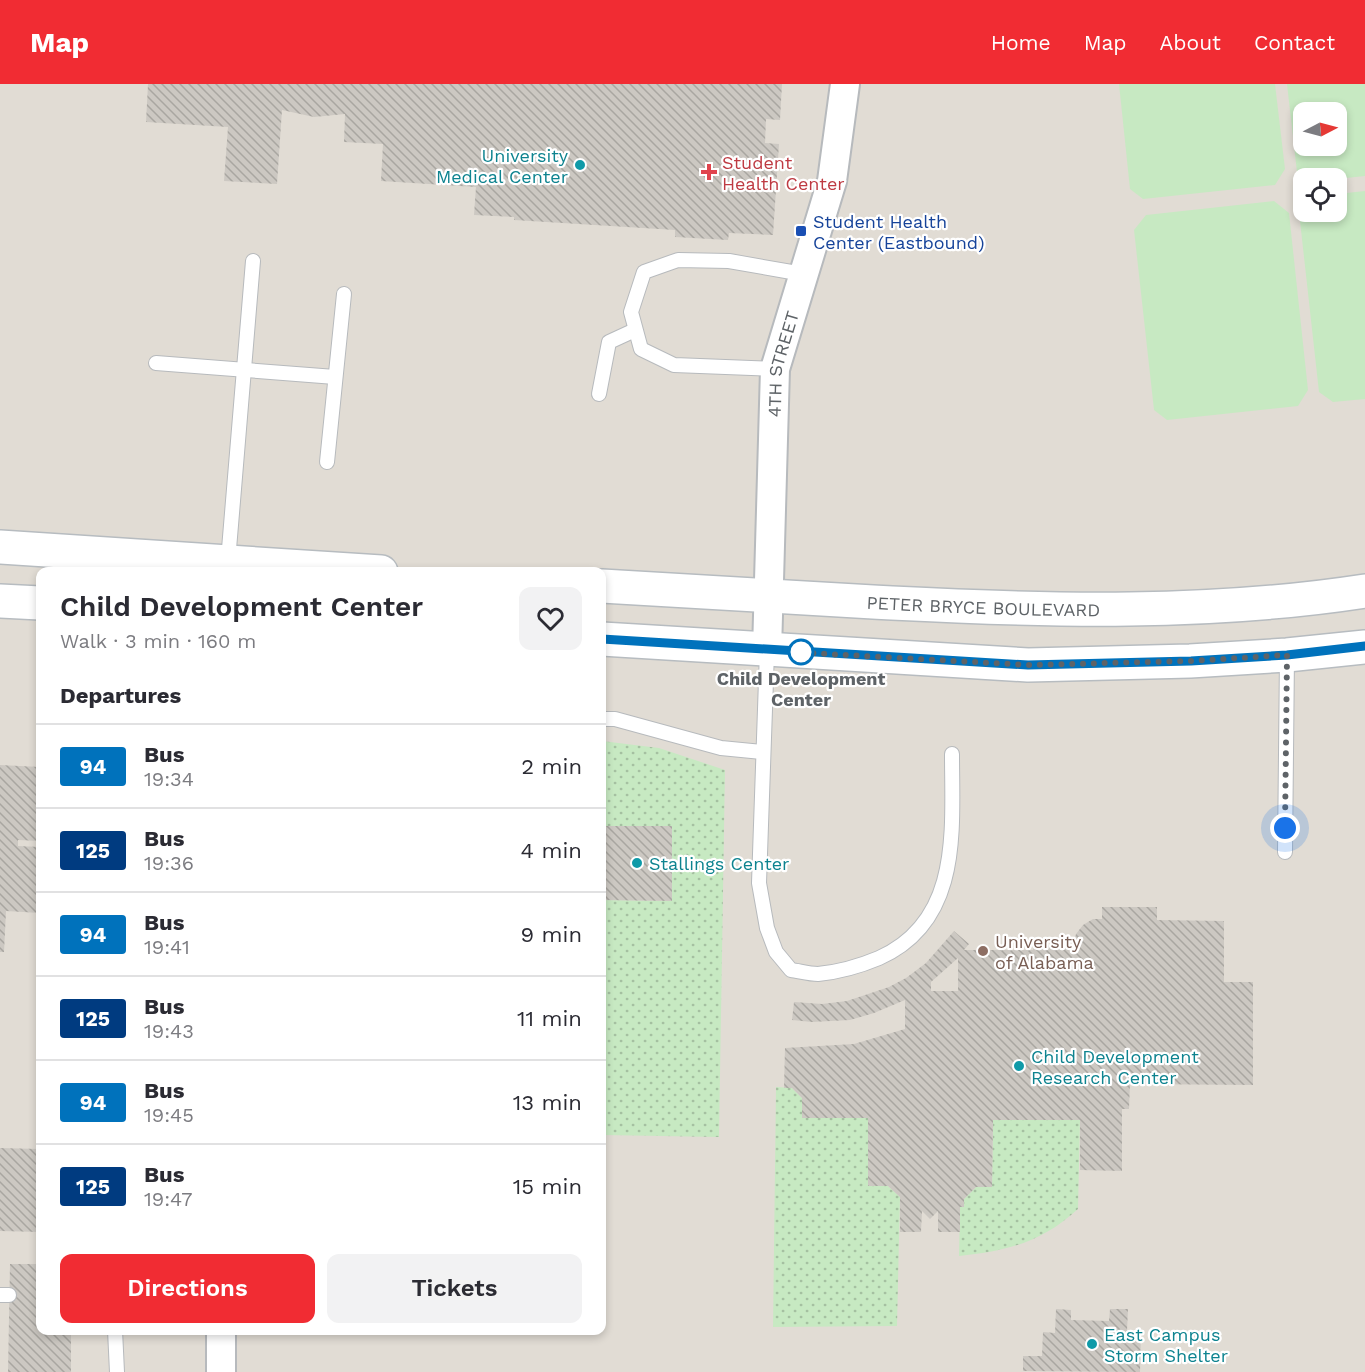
<!DOCTYPE html>
<meta charset="utf-8">
<style>
:root{--surface:#fff;--page:#f2f2f3;--text:#2b2b33;--muted:#7c7c81;--line:#e1e1e2;--accent:#f12c33}
body{margin:0;font-family:"Work Sans",sans-serif;background:var(--page);color:var(--text);height:100vh;display:flex;flex-direction:column;font-size:22px;white-space:nowrap}
*{box-sizing:border-box;margin:0}
p{font-size:20px;color:var(--muted)}
.icon{flex:none;width:33px;height:33px;fill:none;stroke:currentColor;stroke-width:2;stroke-linecap:round;stroke-linejoin:round}
.map{position:relative;flex:1;overflow:hidden}
.sheet{position:absolute;left:36px;top:483px;width:570px;height:768px;display:flex;flex-direction:column;background:var(--surface);border-radius:12px;box-shadow:0 3px 9px #0003}
.sheet>*{flex:none}
.badge{padding:0 12px;border-radius:4px;font-size:21px;line-height:39px}
.needle{width:39px;rotate:84deg}
.fabs{position:absolute;left:1293px;top:18px;display:grid;gap:12px}
.fabs a{display:grid;place-items:center;width:54px;height:54px;border-radius:12px;background:var(--surface);box-shadow:0 3px 9px #0003;font-size:30px}
.you{position:absolute;width:30px;height:30px;margin:-15px;border:4px solid #fff;border-radius:50%;background:#1a73e8;box-shadow:0 0 0 9px #1a73e833}
.map>.badge{position:absolute;translate:-50% -50%;box-shadow:0 0 0 3px #fff}
h2{padding:0 24px;font-size:22px;line-height:54px}
.round{display:grid;place-items:center;flex:none;width:63px;height:63px;border-radius:12px;background:var(--page)}
.headline{display:flex;align-items:center;justify-content:space-between;height:102px;padding:0 24px}
h1{font-size:28px;font-weight:600;line-height:45px}
.action{display:flex;gap:12px;margin-top:auto;padding:12px 24px}
.action a{flex:1;height:69px;border-radius:12px;background:var(--accent);color:#fff;font-size:24px;font-weight:600;line-height:69px;text-align:center}
.action a+a{background:var(--page);color:var(--text)}
ul{padding:0;list-style:none}
li{display:flex;align-items:center;gap:18px;height:84px;padding:0 24px;border-top:2px solid var(--line)}
li div{flex:1}
li b{display:block;font-size:22px}
li em{font-style:normal}
li .badge{min-width:66px;font-weight:700;text-align:center}
header{display:flex;align-items:center;gap:36px;box-sizing:border-box;height:84px;padding:0 30px;background:var(--accent);color:#fff}
header strong{font-size:28px}
nav{display:flex;gap:33px;margin-inline-start:auto;font-size:21px}
.map>svg:first-child{display:block}
</style>
<header>
<strong>Map</strong>
<nav><a>Home</a><a>Map</a><a>About</a><a>Contact</a></nav>
</header>
<div class="map">
<svg width="1365" height="1288" viewBox="0 0 1365 1288">
<defs>
<pattern id="park-dots" width="8" height="8" patternUnits="userSpaceOnUse" patternTransform="scale(1.5)"><rect width="8" height="8" fill="#c7e9c2"/><path d="M2 2h.1M6 6h.1" fill="none" stroke="#a5c0a1" stroke-width="1.8" stroke-linecap="round"/></pattern>
<pattern id="building-back-hatch" width="6" height="6" patternUnits="userSpaceOnUse" patternTransform="scale(1.5)"><rect width="6" height="6" fill="#ccc8c2"/><path d="M-1 5l2 2M0 0l6 6M5-1l2 2" fill="none" stroke="#a9a6a1"/></pattern>
</defs>
<rect width="100%" height="100%" fill="#f1ede6"/>
<!-- education -->
<path fill="#e1dcd4" fill-rule="evenodd" d="M0 0H1365V1288H0ZM1304 28H1336V62H1304ZM1304 94H1336V128H1304ZM40 488H602V1246H40Z"/>
<!-- grass -->
<g fill="#c7e9c2" fill-rule="evenodd">
<path d="M1119 0H1275L1285 85 1275 101 1143 115 1130 105Z"/>
<path d="M1287 0H1365V92L1337 95 1306 94 1297 88ZM1304 28H1336V62H1304Z"/>
<path d="M1365 107V315L1333 318 1319 308 1299 128 1303 123 1304 128H1336L1337 110Z"/>
<path d="M1274 117 1289 129 1308 306 1298 322 1167 336 1154 326 1134 146 1146 131Z"/>
</g>
<!-- park -->
<g fill="url(#park-dots)">
<path d="M602 657 659 664 725 686 719 1053 602 1051V816L671 817 672 743 602 742Z"/>
<path d="M776 1003 792 1004 802 1014V1034H868L888 1102 900 1113 897 1242 773 1243Z"/>
<path d="M993 1036H1080L1078 1125C1042 1158 1008 1167 959 1172L960 1123H964V1115L976 1103 992 1102Z"/>
</g>
<!-- building -->
<g fill="url(#building-back-hatch)" fill-rule="evenodd">
<path d="M148 0H782L780 36 766 35 765 59 779 60 773 151 729 149 728 156 675 153V146L514 136V133L474 131 476 103 381 97 383 60 344 58 345 30 314 33 282 26 277 100 224 97 228 43 146 38Z"/>
<path d="M0 681 40 683V757L18 756V762L40 763V829L6 827 4 868H0Z"/>
<path d="M602 742H672V817L602 816Z"/>
<path d="M1102 823H1157V836L1224 837V898H1253V1001L1130 1000 1129 1025H1122V1087L1080 1086V1036H993L992 1103H976L964 1115V1123H960V1148H938V1127L930 1135 922 1127 921 1148H900V1113L888 1102H868V1034H802V1014L792 1004H784L785 964 854 960 905 945V916L874 929 850 936 812 938 792 936 794 918 822 920 847 917 889 903 906 894 926 879 954 847 969 860 964 866H1033V861H1073L1076 850 1083 841 1093 835H1102ZM958 874V907H931V898Z"/>
<path d="M0 1064 40 1065V1148L0 1147Z"/>
<path d="M10 1180H40V1246H57V1250H71V1288H8Z"/>
<path d="M1056 1225 1071 1226V1236L1109 1237 1110 1225H1128L1127 1247H1141L1140 1288 1023 1287V1272H1042L1043 1248 1055 1249Z"/>
</g>
<g fill="none" stroke-linecap="round" stroke-linejoin="round">
<!-- lane casing -->
<g stroke="#b7babd" stroke-width="16">
<g id="lane">
<path d="M156 279 335 293"/>
<path d="M775 285 674 281 641 265 631 228 644 188 678 176 729 177 803 190"/>
<path d="M599 310 609 258 635 246"/>
<path d="M327 378 344 210"/>
<path d="M228 477 253 177"/>
<path d="M767 567 759 799 767 844 776 868 791 886C799 887 809 890 818 890 839 888 860 882 879 874 962 837 952 746 952 670"/>
<path d="M602 635H615L721 664 762 668"/>
<path d="M1285 768 1287 571"/>
<path d="M0 1211H9"/>
<path d="M115 1246 117 1288"/>
</g>
</g>
<!-- street casing -->
<g stroke="#b7babd" stroke-width="32">
<g id="street">
<path id="s1" d="M767 567 775 285 832 97 845 0"/>
<path d="M221 1288V1246"/>
</g>
</g>
<!-- secondary casing -->
<g stroke="#b7bcc0" stroke-width="36">
<g id="secondary">
<path d="M0 463 381 488"/>
<path id="s2" d="M602 502C698 508 795 514 892 519 1050 527 1209 531 1365 507"/>
<path d="M0 517 40 519"/>
<path d="M602 555 1028 581 1190 577 1287 571 1365 563"/>
</g>
</g>
<!-- lane -->
<use href="#lane" stroke="#fff" stroke-width="14"/>
<!-- street -->
<use href="#street" stroke="#fff" stroke-width="28"/>
<!-- secondary -->
<use href="#secondary" stroke="#fff" stroke-width="33"/>
</g>
<g fill="none" stroke-linecap="round" stroke-linejoin="round">
<!-- line casing -->
<g stroke="#fff" stroke-width="14">
<path id="line" d="M602 555 1028 581 1191 577 1287 571 1365 562"/>
</g>
<!-- line -->
<use href="#line" stroke="#0072bc" stroke-width="9"/>
<!-- walk -->
<path stroke="#5e6367" stroke-width="6" stroke-dasharray="0 10.8" d="M801 568H791L1028 581 1191 577 1287 571 1285 744"/>
</g>
<!-- markers -->
<g fill="#0f9aa8" stroke="#fff" stroke-width="2">
<circle cx="580" cy="81" r="6"/>
<circle cx="637" cy="779" r="6"/>
<circle cx="1019" cy="982" r="6"/>
<circle cx="1092" cy="1260" r="6"/>
</g>
<path fill="#e0444e" stroke="#fff" stroke-width="2" d="M706 79h6v6h6v6h-6v6h-6v-6h-6v-6h6z"/>
<rect fill="#1a4fb4" stroke="#fff" stroke-width="2" x="795" y="141" width="12" height="12" rx="3"/>
<circle fill="#fff" stroke="#0072bc" stroke-width="3" cx="801" cy="568" r="12"/>
<circle fill="#8d6e63" stroke="#fff" stroke-width="2" cx="983" cy="867" r="6"/>
<g text-anchor="middle" dominant-baseline="central" stroke-width="4.5" stroke-linejoin="round" paint-order="stroke">
<!-- culture labels -->
<g font-size="18" fill="#0d838f" stroke="#fff" text-anchor="start">
<text x="568" y="71" text-anchor="end">University<tspan x="568" dy="21">Medical Center</tspan></text>
<text x="649" y="779">Stallings Center</text>
<text x="1031" y="972">Child Development<tspan x="1031" dy="21">Research Center</tspan></text>
<text x="1104" y="1250">East Campus<tspan x="1104" dy="21">Storm Shelter</tspan></text>
</g>
<!-- health labels -->
<g font-size="18" fill="#be3a42" stroke="#fff" text-anchor="start">
<text x="722" y="78">Student<tspan x="722" dy="21">Health Center</tspan></text>
</g>
<!-- transit labels -->
<g font-size="18" fill="#164399" stroke="#fff" text-anchor="start">
<text x="813" y="137">Student Health<tspan x="813" dy="21">Center (Eastbound)</tspan></text>
</g>
<!-- street labels -->
<g font-size="18" fill="#5e6367" stroke="#fff">
<text stroke="none"><textPath href="#s1" startOffset="288">4TH STREET</textPath></text>
<text stroke="none"><textPath href="#s2" startOffset="382">PETER BRYCE BOULEVARD</textPath></text>
</g>
<!-- stop labels -->
<g font-size="18" font-weight="bold" fill="#5e6367" stroke="#fff">
<text x="801" y="594">Child Development<tspan x="801" dy="21">Center</tspan></text>
</g>
<!-- education labels -->
<g font-size="18" fill="#785e54" stroke="#fff" text-anchor="start">
<text x="995" y="857">University<tspan x="995" dy="21">of Alabama</tspan></text>
</g>
</g>
</svg>
<div class="fabs">
<a><svg class="needle" viewBox="-14 -14 28 28"><path d="M0-13l5 13h-10z" fill="#e53935"/><path d="M0 13l5-13h-10z" fill="#7c7c81"/></svg></a>
<a><svg class="icon" aria-label="locate" viewBox="0 0 24 24"><circle cx="12" cy="12" r="6"/><path d="M12 2v4M12 18v4M2 12h4M18 12h4"/></svg></a>
</div>
<div class="you" style="left:1285px;top:744px"></div>
<section class="sheet">
<div class="headline"><div><h1>Child Development Center</h1><p>Walk · 3 min · 160 m</p></div><a class="round"><svg class="icon" aria-label="heart" viewBox="0 0 24 24"><path d="M12 20l-8-8c-3-5 5-10 8-4 3-6 11-1 8 4z"/></svg></a></div>
<h2>Departures</h2>
<ul>
<li><span class="badge" style="background:#0072bc;color:#fff">94</span><div><b>Bus</b><p>19:34</p></div><em>2 min</em></li>
<li><span class="badge" style="background:#003b80;color:#fff">125</span><div><b>Bus</b><p>19:36</p></div><em>4 min</em></li>
<li><span class="badge" style="background:#0072bc;color:#fff">94</span><div><b>Bus</b><p>19:41</p></div><em>9 min</em></li>
<li><span class="badge" style="background:#003b80;color:#fff">125</span><div><b>Bus</b><p>19:43</p></div><em>11 min</em></li>
<li><span class="badge" style="background:#0072bc;color:#fff">94</span><div><b>Bus</b><p>19:45</p></div><em>13 min</em></li>
<li><span class="badge" style="background:#003b80;color:#fff">125</span><div><b>Bus</b><p>19:47</p></div><em>15 min</em></li>
</ul>
<div class="action"><a>Directions</a><a>Tickets</a></div>
</section>
</div>
